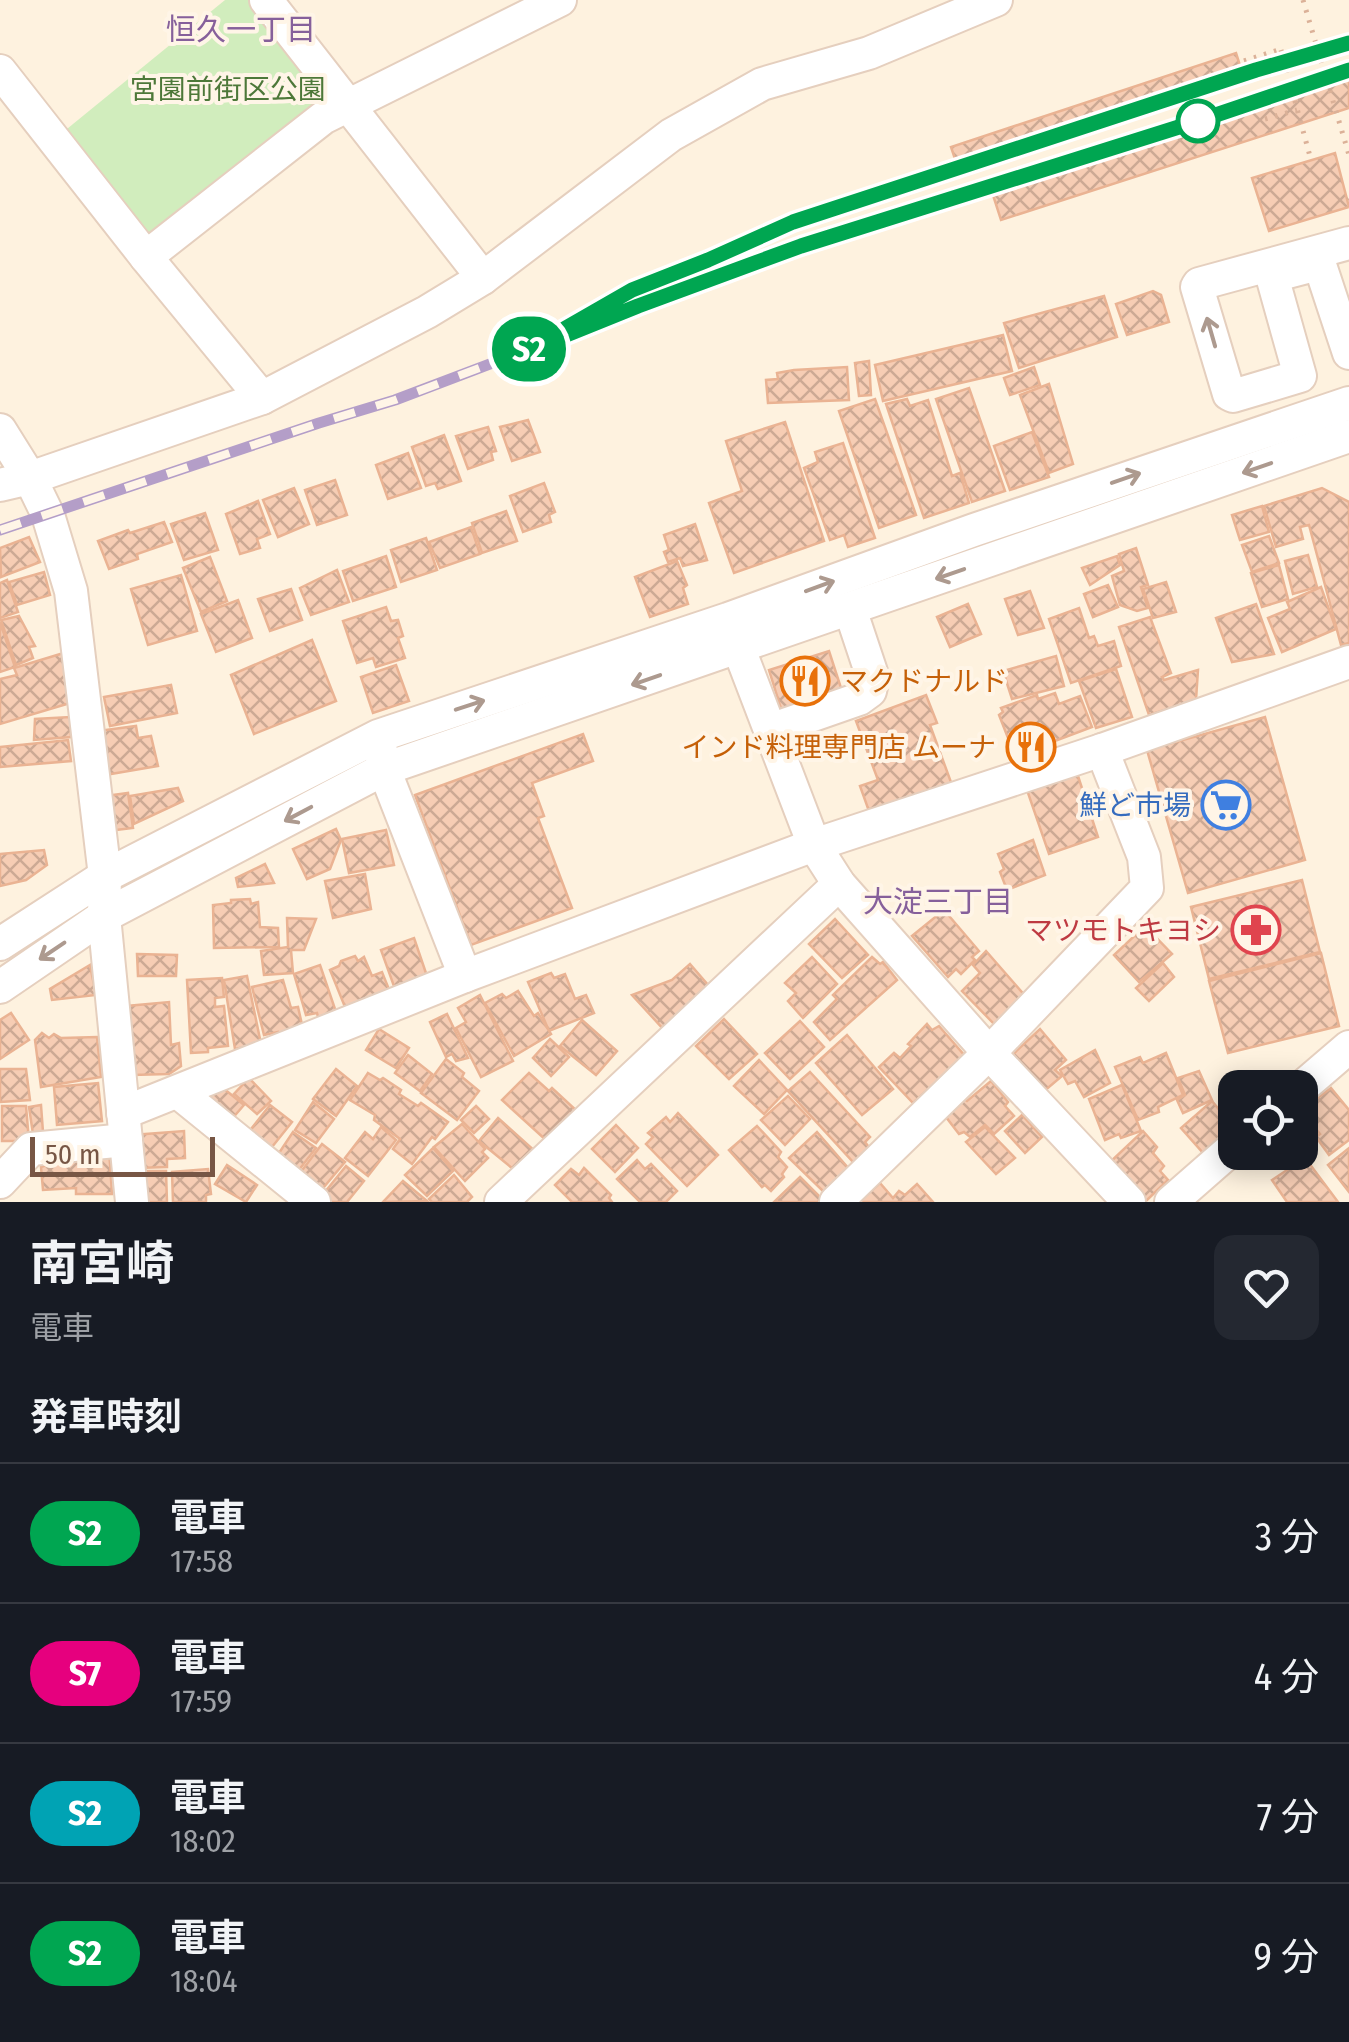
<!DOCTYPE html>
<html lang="ja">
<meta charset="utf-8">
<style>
:root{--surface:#171b24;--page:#242831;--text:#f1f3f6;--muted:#9ea1a6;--line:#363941}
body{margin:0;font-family:"Fira Sans Condensed","Noto Sans JP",sans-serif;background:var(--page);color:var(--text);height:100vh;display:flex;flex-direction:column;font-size:38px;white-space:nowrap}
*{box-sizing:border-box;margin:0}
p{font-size:32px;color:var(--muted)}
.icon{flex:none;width:55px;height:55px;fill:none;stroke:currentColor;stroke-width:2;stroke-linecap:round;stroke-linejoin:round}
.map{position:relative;height:1202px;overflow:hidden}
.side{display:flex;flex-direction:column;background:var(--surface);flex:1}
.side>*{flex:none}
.badge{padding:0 20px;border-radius:32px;font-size:35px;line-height:65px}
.tools{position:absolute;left:1218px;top:1070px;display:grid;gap:20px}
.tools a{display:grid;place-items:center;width:100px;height:100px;border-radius:20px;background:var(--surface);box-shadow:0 5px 25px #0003;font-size:50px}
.scale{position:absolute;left:30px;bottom:25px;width:185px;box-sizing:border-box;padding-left:10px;border:5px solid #775645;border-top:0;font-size:28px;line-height:35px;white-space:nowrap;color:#775645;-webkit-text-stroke:8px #fff5e7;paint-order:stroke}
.map>.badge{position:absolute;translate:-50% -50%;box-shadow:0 0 0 5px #fff}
h2{padding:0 30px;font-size:38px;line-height:90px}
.round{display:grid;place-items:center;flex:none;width:105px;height:105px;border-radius:20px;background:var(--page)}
.overview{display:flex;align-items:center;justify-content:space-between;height:170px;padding:0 30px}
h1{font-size:48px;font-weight:700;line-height:75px}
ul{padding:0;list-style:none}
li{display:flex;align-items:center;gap:30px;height:140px;padding:0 30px;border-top:2px solid var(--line)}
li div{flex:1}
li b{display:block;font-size:38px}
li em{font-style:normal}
li .badge{min-width:110px;font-weight:700;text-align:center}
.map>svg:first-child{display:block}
</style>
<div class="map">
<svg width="1349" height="1202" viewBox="0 0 1349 1202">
<defs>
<pattern id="building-cross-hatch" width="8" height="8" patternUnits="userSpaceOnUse" patternTransform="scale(2.5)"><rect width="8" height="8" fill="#f6cdb4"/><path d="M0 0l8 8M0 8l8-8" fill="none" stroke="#cca994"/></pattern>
</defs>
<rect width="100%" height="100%" fill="#fef2df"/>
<!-- green -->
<path fill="#d1edbd" d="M225 0H253L326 102 157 238 144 232 62 133Z"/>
<!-- building -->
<g fill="url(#building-cross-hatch)" stroke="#eab393" stroke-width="2.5">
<path d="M1236 53 1242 72 957 165 951 147Z"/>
<path d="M1349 77V108L1001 220 992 192Z"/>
<path d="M1335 153 1349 207 1269 231 1252 178Z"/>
<path d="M1153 291 1161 295 1169 322 1127 335 1116 304Z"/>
<path d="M1104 296 1117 337 1019 368 1004 323Z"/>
<path d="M1003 335 1012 371 883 401 875 365Z"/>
<path d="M869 361 871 395 859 396 855 363Z"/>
<path d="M847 367 849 400 768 403 766 380 778 379 777 373 794 370Z"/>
<path d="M1034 367 1040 385 1010 395 1004 378Z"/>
<path d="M1049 384 1073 464 1049 473 1020 395Z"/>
<path d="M969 388 1005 491 972 502 936 399Z"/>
<path d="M875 399 916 515 879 528 839 411Z"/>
<path d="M907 399 910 406 928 400 952 476 960 473 969 503 924 518 886 404Z"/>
<path d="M528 420 540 452 512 461 500 427Z"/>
<path d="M785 422 824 541 734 573 709 503 742 491 726 441Z"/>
<path d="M488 427 496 451 491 452 493 460 468 469 456 436Z"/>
<path d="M1032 432 1049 477 1010 490 994 446Z"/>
<path d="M444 435 461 481 438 489 435 483 426 486 412 447Z"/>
<path d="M843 443 875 538 848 547 844 535 830 540 804 468 818 462 815 452Z"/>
<path d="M408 453 421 488 388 499 376 465Z"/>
<path d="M335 480 347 515 317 525 305 490Z"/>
<path d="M544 483 555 512 549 515 551 522 523 532 510 496Z"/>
<path d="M294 488 309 524 278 537 263 500Z"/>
<path d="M1322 488 1349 502V643L1341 645 1309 525 1300 527 1303 539 1276 547 1264 506Z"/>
<path d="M258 501 270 534 257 539 260 548 240 554 226 514Z"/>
<path d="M1262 506 1269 532 1240 540 1232 515Z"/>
<path d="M506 511 517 541 482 553 472 523Z"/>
<path d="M205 513 218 550 184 560 171 524Z"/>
<path d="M164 522 172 542 137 554 138 559 109 569 98 541 128 530 130 533Z"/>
<path d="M695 524 707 560 683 566 680 558 668 562 664 552 669 550 664 535Z"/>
<path d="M471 527 480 554 440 568 429 542Z"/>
<path d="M1269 536 1279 563 1252 572 1242 545Z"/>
<path d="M29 537 40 562 1 577 0 548Z"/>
<path d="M426 538 437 570 401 582 391 550Z"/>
<path d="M1136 548 1148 585 1141 587 1148 608 1137 611 1120 605 1112 576 1124 571 1119 554Z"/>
<path d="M1308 555 1317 587 1293 594 1285 561Z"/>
<path d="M386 556 396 587 353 601 343 571Z"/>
<path d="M1117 556 1120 565 1090 585 1082 568Z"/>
<path d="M210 557 227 601 201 612 183 568Z"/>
<path d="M677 561 687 585 683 588 688 604 650 617 635 577Z"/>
<path d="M1279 565 1288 599 1262 607 1251 573Z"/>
<path d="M337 570 349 602 311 615 300 588Z"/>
<path d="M44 572 50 595 17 605 9 582Z"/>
<path d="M181 575 197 631 148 645 131 589Z"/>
<path d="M7 580 18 612 0 618V583Z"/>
<path d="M1166 582 1176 612 1153 618 1143 589Z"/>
<path d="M1108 585 1118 607 1093 617 1084 594Z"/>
<path d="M1321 587 1336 629 1282 652 1268 618 1290 609 1287 602Z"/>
<path d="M291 589 302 620 270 631 258 599Z"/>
<path d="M1030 591 1044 628 1018 635 1005 599Z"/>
<path d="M238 600 252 638 216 652 201 614Z"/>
<path d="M968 604 981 634 950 647 937 617Z"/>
<path d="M1256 604 1274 654 1232 662 1216 618Z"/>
<path d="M386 607 391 621 398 620 403 636 398 638 405 658 376 667 373 658 357 663 343 621Z"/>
<path d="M1079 608 1089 638 1094 636 1098 646 1114 641 1121 666 1071 683 1049 619Z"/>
<path d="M19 616 35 646 29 647 33 658 16 665 1 620Z"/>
<path d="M1150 617 1171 673 1162 677 1164 680 1198 670 1196 700 1149 715 1119 627Z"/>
<path d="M0 622 15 667 0 672Z"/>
<path d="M312 640 336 701 254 734 231 675Z"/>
<path d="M829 651 842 691 784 718 769 670Z"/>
<path d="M67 652 70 703 0 724V679L17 675 14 668Z"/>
<path d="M1056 656 1064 686 1012 699 1003 671Z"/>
<path d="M396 665 409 701 373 713 361 677Z"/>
<path d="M1116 669 1132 717 1096 728 1079 681Z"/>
<path d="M171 685 177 713 110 726 104 697Z"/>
<path d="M1055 693 1059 704 1080 696 1092 727 1015 756 999 715 1003 712 1001 708 1037 695 1038 699Z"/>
<path d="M926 695 937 723 930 725 952 785 870 814 860 786 878 780 856 721Z"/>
<path d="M70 717 71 737 34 740 35 719Z"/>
<path d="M1265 717 1305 860 1188 893 1147 750Z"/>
<path d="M136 726 138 738 151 736 158 766 105 775 98 731Z"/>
<path d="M583 734 593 761 532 783 544 816 538 818 572 908 471 945 415 795Z"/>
<path d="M68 740 71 761 0 767V747Z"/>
<path d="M1077 773 1098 837 1049 854 1027 790Z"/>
<path d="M178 788 183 801 134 824 130 796Z"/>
<path d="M128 793 133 828 107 831 105 796Z"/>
<path d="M336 829 341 840 330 869 307 879 293 849Z"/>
<path d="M386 830 394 865 349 873 342 839Z"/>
<path d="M1033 840 1045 875 1007 890 1000 872 1004 869 998 854Z"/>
<path d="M44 850 47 865 26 880 0 886V854Z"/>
<path d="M265 864 274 883 238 887 236 878Z"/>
<path d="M365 874 371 909 333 918 325 881Z"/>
<path d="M1302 880 1320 952 1209 979 1191 907Z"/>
<path d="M250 899 251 904 258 902 260 927 278 928 279 947 214 948 213 905 231 903V900Z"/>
<path d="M944 910 979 951 972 957 975 960 961 974 956 969 948 977 912 936Z"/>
<path d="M287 918 316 919 304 950H291L293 973 264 975 261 951 288 947Z"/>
<path d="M835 919 868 955 842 978 809 944Z"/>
<path d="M1145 926 1172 954 1139 982 1114 955Z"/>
<path d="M414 938 428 979 395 989 381 950Z"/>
<path d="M986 951 1027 998 996 1026 962 991 980 973 973 965Z"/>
<path d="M1321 953 1339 1026 1228 1053 1209 981Z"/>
<path d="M137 954 177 955 176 976H138Z"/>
<path d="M355 956 358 961 364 957 372 976 382 972 390 992 345 1007 330 970 339 966 341 961Z"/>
<path d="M812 957 837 984 803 1018 788 1001 796 993 785 983Z"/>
<path d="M872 957 880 964 883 962 897 980 830 1040 814 1022 837 999 833 995Z"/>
<path d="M1163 963 1174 977 1149 1001 1136 988Z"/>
<path d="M690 964 708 985 691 1000 696 1004 665 1031 632 995 672 980Z"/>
<path d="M90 965 96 995 52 1000 50 989Z"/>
<path d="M320 965 336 1012 318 1017 317 1013 306 1015 294 974Z"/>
<path d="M551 973 554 978 565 974 575 999 586 995 594 1013 549 1031 528 982Z"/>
<path d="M247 976 261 1044 235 1049 224 980Z"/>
<path d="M222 978 224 997 215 998V1007L224 1006 228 1046 208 1048V1052L191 1053 187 980Z"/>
<path d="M283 980 291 1008 298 1007 303 1029 279 1036 278 1032 264 1035 252 987Z"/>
<path d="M518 991 534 1016 538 1013 551 1034 514 1056 485 1003 502 994 506 998Z"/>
<path d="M480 995 513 1061 481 1077 456 1028 466 1022 458 1008Z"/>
<path d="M169 1002 171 1045 179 1043 181 1066 169 1074 132 1075 127 1006Z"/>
<path d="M11 1013 29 1040 0 1059V1020Z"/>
<path d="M447 1014 468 1058 456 1061 452 1054 446 1057 430 1022Z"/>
<path d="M724 1019 757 1054 729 1079 696 1046Z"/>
<path d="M582 1020 617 1051 596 1075 560 1046Z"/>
<path d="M800 1021 824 1047 790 1079 765 1053Z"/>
<path d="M927 1024 932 1030 939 1026 965 1056 913 1103 879 1067 894 1053 900 1058 911 1046 908 1044Z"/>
<path d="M379 1029 409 1048 396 1068 366 1050Z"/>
<path d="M1040 1029 1066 1060 1055 1070 1062 1076 1043 1092 1011 1056Z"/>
<path d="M42 1033 49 1038 54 1034 61 1038 97 1037 101 1077 41 1087 35 1040Z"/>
<path d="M847 1035 893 1089 862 1115 816 1063Z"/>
<path d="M550 1039 569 1057 551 1076 533 1058Z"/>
<path d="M1095 1050 1110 1083 1084 1097 1075 1081 1068 1084 1060 1070Z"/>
<path d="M1166 1053 1183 1095 1158 1107 1159 1112 1138 1120 1115 1067 1140 1057 1143 1063Z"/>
<path d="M408 1055 432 1074 420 1091 395 1073Z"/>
<path d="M446 1059 464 1073 462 1077 479 1091 457 1120 421 1093Z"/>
<path d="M759 1060 787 1090 764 1114 734 1086Z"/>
<path d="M0 1069H26L30 1100 0 1102Z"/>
<path d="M336 1069 357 1086 336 1116 313 1099Z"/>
<path d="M1199 1071 1212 1100 1183 1113 1177 1100 1185 1095 1178 1078Z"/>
<path d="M810 1072 870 1137 865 1142 871 1150 854 1163 788 1091Z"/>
<path d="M368 1073 380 1080 383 1078 401 1090 399 1094 418 1106 421 1103 448 1122 435 1139 432 1137 412 1164 393 1149 400 1139 374 1120 375 1115 350 1100Z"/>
<path d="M529 1073 549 1091 552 1088 579 1113 547 1141 502 1100Z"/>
<path d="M249 1078 271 1101 257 1114 234 1094Z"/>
<path d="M991 1081 1008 1102 1005 1106 1014 1116 994 1134 985 1125 970 1137 964 1132 959 1134 946 1117 964 1099 967 1101Z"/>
<path d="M98 1083 102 1121 57 1125 54 1087Z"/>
<path d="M218 1084 244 1105 230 1121 200 1096Z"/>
<path d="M1122 1085 1141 1131 1121 1138 1119 1134 1105 1140 1089 1099Z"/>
<path d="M1331 1088 1349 1110V1140L1329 1155 1316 1137 1320 1134 1316 1129 1311 1133 1300 1120V1111Z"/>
<path d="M788 1096 810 1119 785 1145 761 1120Z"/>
<path d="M1212 1101 1235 1129 1204 1154 1181 1128Z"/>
<path d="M313 1102 334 1119 316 1143 295 1130Z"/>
<path d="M41 1105 43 1132 33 1134 29 1107Z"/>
<path d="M270 1105 292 1122 268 1152 247 1134Z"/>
<path d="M2 1106H26L29 1141H2Z"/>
<path d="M476 1106 489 1119 474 1133 461 1120Z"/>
<path d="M678 1113 718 1155 687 1186 646 1144 653 1137 648 1133 666 1117 670 1122Z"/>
<path d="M1022 1115 1042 1137 1025 1153 1005 1131Z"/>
<path d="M498 1118 536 1152 518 1173 479 1141Z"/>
<path d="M462 1124 485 1149 482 1152 488 1158 465 1181 434 1147Z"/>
<path d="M616 1125 638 1148 615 1172 592 1149Z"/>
<path d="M757 1126 781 1152 778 1157 787 1167 782 1174 784 1177 771 1191 765 1185 762 1187 729 1150Z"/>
<path d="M381 1127 396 1140 368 1176 345 1158 365 1132 373 1139Z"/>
<path d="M985 1127 1015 1158 996 1174 966 1142Z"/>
<path d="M184 1131 185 1158 167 1159V1167L137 1168 133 1135Z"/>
<path d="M1143 1131 1157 1147 1153 1153 1164 1166 1160 1171 1168 1180 1146 1201 1106 1166Z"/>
<path d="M293 1132 316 1148 295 1175 275 1159Z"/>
<path d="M817 1132 849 1169 825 1193 789 1158Z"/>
<path d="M322 1144 345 1162 318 1194 297 1177Z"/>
<path d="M433 1148 453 1171 427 1196 405 1175Z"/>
<path d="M1349 1148V1192L1328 1165Z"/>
<path d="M109 1149 112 1194H76V1188L43 1190 41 1167 80 1153Z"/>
<path d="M637 1160 645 1169 651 1164 677 1191 666 1202H640L617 1179Z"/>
<path d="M1302 1160 1305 1165 1309 1163 1338 1202H1287L1272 1180Z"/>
<path d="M227 1165 257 1185 246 1202 215 1184Z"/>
<path d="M346 1166 364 1181 347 1202H328L321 1197Z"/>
<path d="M584 1168 611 1195 609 1198 612 1202H572L555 1185 571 1169 579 1175Z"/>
<path d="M208 1169 211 1194 206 1195V1202H173L172 1172Z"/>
<path d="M136 1171H166L167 1202H137Z"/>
<path d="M454 1175 472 1197 467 1202H432L429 1199Z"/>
<path d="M800 1177 822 1199 819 1202H774Z"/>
<path d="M403 1181 427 1201 383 1202Z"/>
<path d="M880 1183 893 1198 899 1191 905 1195 917 1184 933 1202H862L861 1200Z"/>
</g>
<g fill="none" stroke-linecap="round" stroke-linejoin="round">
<!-- minor casing -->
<g stroke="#e5cfbe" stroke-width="36">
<g id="minor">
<path d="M266 0 483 278"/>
<path d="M0 71 146 257 262 398"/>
<path d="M1316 253 1349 353"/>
<path d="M146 257 323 118 560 0"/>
<path d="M1318 264 1272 276 1300 376 1233 396 1229 394 1197 287 1199 284 1349 243"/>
<path d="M0 430 30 478 48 515 71 591 105 876 104 916 132 1202"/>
<path d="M0 485 30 478 262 398 427 312 483 278 671 135 762 84 869 53 996 0"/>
<path d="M731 628 814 845 839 884 989 1053 1129 1202"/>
<path d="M770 730 859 699 870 691 873 678 850 609"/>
<path d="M381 751 384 769 465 976"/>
<path d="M0 944 105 876 378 736 728 619 974 530 1349 403"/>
<path d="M0 987 104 916 384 769 1349 436"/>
<path d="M1300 1089 1349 1047"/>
<path d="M178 1092 314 1202"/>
<path d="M123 1113 465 976 814 845 1102 750 1349 662"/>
<path d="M0 1182 31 1149 126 1140"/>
<path d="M501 1202 839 884"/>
<path d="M836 1202 989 1053 1147 888 1144 857 1102 750"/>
<path d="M1171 1202 1235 1146"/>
</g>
</g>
<!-- path -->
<g stroke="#dbb198" stroke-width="5" stroke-dasharray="2.5 8" stroke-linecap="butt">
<path d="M1244 61 1281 49"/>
<path d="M1265 119 1297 110"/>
<path d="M1348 200 1349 199"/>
</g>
<!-- minor -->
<use href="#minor" stroke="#fff" stroke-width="32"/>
<!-- rail casing -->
<g stroke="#b49ec8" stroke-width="11">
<g id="rail">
<path d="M589 314 632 289 709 259 793 222 1256 70 1349 43"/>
<path d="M0 530 319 423 395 400 801 246 1198 121 1349 70"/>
</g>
</g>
<!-- rail -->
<use href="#rail" stroke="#fff5e7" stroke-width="8" stroke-dasharray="22" stroke-linecap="butt"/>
<!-- path-bridge -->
<g stroke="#dbb198" stroke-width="5" stroke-dasharray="2.5 8" stroke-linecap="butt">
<path d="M1303 0 1349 155"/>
<path d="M1281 50 1311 160"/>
</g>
</g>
<!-- one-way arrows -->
<defs><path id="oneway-shaft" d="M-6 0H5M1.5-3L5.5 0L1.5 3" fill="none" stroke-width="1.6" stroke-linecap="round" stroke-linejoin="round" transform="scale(2.5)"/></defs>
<g stroke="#ad9a8f">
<use href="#oneway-shaft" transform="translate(1211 332) rotate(-106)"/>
<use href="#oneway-shaft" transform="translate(1257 468) rotate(161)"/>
<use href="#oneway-shaft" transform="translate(1126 478) rotate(-19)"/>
<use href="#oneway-shaft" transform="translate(950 574) rotate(161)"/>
<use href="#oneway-shaft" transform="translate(820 586) rotate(-20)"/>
<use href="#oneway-shaft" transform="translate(646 680) rotate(161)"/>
<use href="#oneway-shaft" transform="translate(470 705) rotate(-18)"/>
<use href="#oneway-shaft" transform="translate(298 814) rotate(152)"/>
<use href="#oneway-shaft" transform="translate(52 951) rotate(146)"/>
</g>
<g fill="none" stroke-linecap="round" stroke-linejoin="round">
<!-- line casing -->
<g stroke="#fff" stroke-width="22">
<path id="line" d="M1349 43 1256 70 793 222 708 260 632 290 524 352 638 306 801 246 1198 121 1349 70"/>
</g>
<!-- line -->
<use href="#line" stroke="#00a651" stroke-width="15"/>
</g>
<!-- icons -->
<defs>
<g id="restaurant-ring" transform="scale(2.5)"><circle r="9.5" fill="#fff5e7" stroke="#e8710a" stroke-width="1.5"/><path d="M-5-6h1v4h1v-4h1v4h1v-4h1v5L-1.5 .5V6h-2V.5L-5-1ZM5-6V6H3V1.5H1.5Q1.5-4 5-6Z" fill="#e8710a"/></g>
<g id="supermarket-ring" transform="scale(2.5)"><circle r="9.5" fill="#fff5e7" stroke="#3f7fe0" stroke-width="1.5"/><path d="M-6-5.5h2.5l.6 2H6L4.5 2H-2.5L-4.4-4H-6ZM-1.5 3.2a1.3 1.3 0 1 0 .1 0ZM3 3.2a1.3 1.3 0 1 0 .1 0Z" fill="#3f7fe0"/></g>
<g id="pharmacy-ring" transform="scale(2.5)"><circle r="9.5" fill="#fff5e7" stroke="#e0444e" stroke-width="1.5"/><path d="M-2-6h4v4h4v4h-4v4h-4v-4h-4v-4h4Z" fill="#e0444e"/></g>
</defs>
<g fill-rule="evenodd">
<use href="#restaurant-ring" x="805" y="681"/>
<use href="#restaurant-ring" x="1031" y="747"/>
<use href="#supermarket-ring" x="1226" y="805"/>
<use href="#pharmacy-ring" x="1256" y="930"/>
</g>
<!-- markers -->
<circle fill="#fff" stroke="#00a651" stroke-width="5" cx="1198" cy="121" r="20"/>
<g text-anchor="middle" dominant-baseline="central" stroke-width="8" stroke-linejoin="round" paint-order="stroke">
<!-- park labels -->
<g font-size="28" fill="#4d7839" stroke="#fff5e7">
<text x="228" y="89">宮園前街区公園</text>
</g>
<!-- food labels -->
<g font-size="28" fill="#c56008" stroke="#fff5e7" text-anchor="start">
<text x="840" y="681">マクドナルド</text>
<text x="996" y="747" text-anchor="end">インド料理専門店 ムーナ</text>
</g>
<!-- shop labels -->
<g font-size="28" fill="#366cbe" stroke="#fff5e7" text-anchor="end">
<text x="1191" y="805">鮮ど市場</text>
</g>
<!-- health labels -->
<g font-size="28" fill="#be3a42" stroke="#fff5e7" text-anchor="end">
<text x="1221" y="930">マツモトキヨシ</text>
</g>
<!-- neighbourhood labels -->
<g font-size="30" fill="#86609b" stroke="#fff5e7">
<text x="241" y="30">恒久一丁目</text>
<text x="938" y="902">大淀三丁目</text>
</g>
</g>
</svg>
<div class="tools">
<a><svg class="icon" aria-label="locate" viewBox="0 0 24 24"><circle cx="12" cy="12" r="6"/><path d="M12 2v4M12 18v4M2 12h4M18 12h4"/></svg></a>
</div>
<div class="scale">50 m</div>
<b class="badge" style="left:529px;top:349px;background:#00a651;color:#fff">S2</b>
</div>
<section class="side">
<div class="overview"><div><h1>南宮崎</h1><p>電車</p></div><a class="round"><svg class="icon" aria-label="heart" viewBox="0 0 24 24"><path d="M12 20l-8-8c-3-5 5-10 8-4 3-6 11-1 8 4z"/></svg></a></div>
<h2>発車時刻</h2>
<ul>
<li><span class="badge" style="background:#00a651;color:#fff">S2</span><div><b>電車</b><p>17:58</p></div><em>3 分</em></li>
<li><span class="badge" style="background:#e6007e;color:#fff">S7</span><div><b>電車</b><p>17:59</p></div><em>4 分</em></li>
<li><span class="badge" style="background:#00a3b4;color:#fff">S2</span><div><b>電車</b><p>18:02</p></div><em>7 分</em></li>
<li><span class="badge" style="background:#00a651;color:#fff">S2</span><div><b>電車</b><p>18:04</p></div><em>9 分</em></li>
</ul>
</section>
